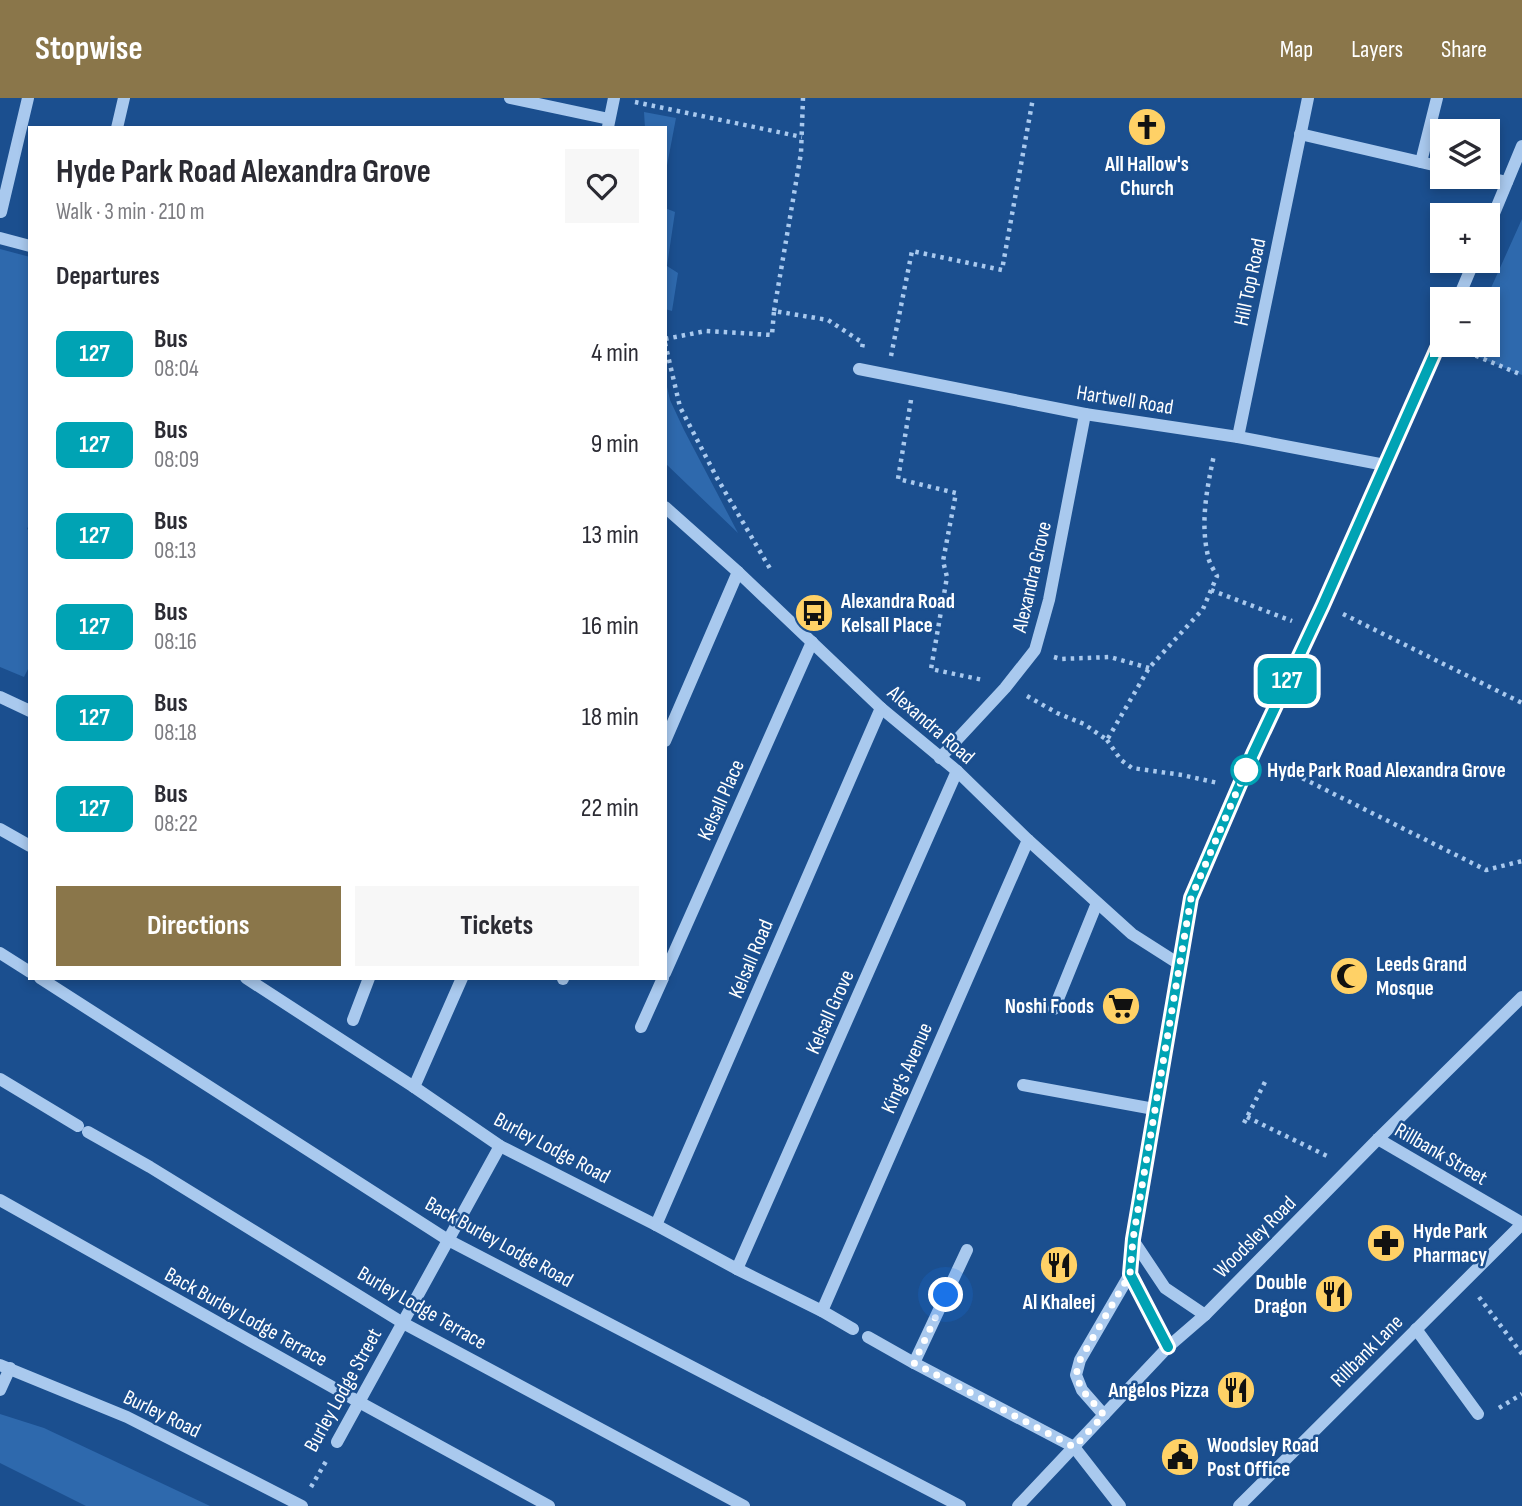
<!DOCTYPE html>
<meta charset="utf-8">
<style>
:root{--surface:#fff;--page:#f7f7f7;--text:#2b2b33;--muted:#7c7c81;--accent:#8a764a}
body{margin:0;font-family:"Sofia Sans Condensed",sans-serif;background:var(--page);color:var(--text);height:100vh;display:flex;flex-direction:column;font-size:26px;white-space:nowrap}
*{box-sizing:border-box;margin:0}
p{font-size:23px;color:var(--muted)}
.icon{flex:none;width:38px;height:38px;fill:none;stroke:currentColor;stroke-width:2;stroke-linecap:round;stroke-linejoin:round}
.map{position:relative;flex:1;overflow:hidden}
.details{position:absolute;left:28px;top:28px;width:639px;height:854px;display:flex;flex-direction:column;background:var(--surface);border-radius:0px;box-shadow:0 4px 10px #0003}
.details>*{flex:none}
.badge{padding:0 14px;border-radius:10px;font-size:24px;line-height:46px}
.controls{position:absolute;left:1430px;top:21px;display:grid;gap:14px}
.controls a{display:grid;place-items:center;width:70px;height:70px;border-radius:0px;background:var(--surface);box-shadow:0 4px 10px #0003;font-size:35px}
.you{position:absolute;width:35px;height:35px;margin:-18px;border:5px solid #fff;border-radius:50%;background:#1a73e8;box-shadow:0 0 0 10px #1a73e833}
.map>.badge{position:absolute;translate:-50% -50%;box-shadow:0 0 0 4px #fff}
h2{padding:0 28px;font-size:26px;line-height:63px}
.round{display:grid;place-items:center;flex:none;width:74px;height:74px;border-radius:0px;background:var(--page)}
.headline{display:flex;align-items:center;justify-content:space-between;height:119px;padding:0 28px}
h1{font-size:33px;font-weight:700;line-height:52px}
.cta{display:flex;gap:14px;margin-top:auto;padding:14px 28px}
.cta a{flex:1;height:80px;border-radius:0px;background:var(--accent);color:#fff;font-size:28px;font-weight:700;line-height:80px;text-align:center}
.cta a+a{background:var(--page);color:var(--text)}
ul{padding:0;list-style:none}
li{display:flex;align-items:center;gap:21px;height:91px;padding:0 28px}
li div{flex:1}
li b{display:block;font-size:26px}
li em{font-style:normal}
li .badge{min-width:77px;font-weight:700;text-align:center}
header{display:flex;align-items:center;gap:42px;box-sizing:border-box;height:98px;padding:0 35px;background:var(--accent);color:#fff}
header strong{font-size:33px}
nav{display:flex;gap:38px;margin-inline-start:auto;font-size:24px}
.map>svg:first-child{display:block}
</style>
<header>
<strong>Stopwise</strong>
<nav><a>Map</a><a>Layers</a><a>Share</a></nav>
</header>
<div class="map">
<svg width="1522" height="1408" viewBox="0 0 1522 1408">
<rect width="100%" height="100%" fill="#1b4f8f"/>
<!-- green -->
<g fill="#2e69ad">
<path d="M644 14 676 20 665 78V30H645Z"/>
<path d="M665 110 675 114 667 168 678 175 672 213 665 211Z"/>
<path d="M1522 121V277L1464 253 1467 247H1488V201H1486Z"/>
<path d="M0 151 30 159V424L27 431 30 433V567L24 579 0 569Z"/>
<path d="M665 280 670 302 684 332 738 435 665 365Z"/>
<path d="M0 1316 44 1330 210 1408H86L0 1365Z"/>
</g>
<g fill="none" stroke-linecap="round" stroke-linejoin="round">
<!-- path -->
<g stroke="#a9c9ee" stroke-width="4.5" stroke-dasharray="3.5 5" stroke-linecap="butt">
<path d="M635 4 802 39"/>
<path d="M774 213 801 55 803 0"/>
<path d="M665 241 706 233 772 237 774 213 828 222 863 245 862 250"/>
<path d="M665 245 680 309 717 380 772 474"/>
<path d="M1460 251 1522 277"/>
<path d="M891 258 912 153 1002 172 1033 0"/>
<path d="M911 302 898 381 956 395 943 463 947 479 931 571 983 582"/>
<path d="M1211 492 1292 523"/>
<path d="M1343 516 1522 605"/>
<path d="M1054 559 1061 561 1110 559 1149 570"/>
<path d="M1027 598 1057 615 1084 626 1107 642 1149 570 1203 511 1217 478C1214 472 1209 465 1208 458 1200 424 1207 390 1214 357"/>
<path d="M1107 642 1121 662 1132 670 1182 677 1218 685"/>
<path d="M1272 665 1486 772 1522 763"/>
<path d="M1247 1019 1331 1060"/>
<path d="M1244 1025 1266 982"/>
<path d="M1479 1199 1522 1256"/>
<path d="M1499 1310 1522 1296"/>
<path d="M311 1389 328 1360"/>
</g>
<!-- minor -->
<g stroke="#a9c9ee" stroke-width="12">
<path d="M510 0 609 21"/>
<path d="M608 29 614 0"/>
<path d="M117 30 124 0"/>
<path d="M1300 36 1442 69"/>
<path d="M1421 64 1437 0"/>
<path d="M1485 79 1507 84"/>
<path d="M1 114 28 0"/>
<path d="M1488 130 1522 48"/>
<path d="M0 140 30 148"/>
<path d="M1458 201 1474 163"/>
<path d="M859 271 1085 316 1238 339 1385 367"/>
<path d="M1238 339 1308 0"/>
<path d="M665 409 738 474 881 610 957 673 1028 742 1132 836 1179 866"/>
<path d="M0 599 30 613"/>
<path d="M665 643 738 474"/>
<path d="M940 660 1005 590 1035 552 1049 502 1085 316"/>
<path d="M0 731 30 748"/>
<path d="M0 855 30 874"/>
<path d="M665 875 812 544"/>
<path d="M40 880 448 1142 960 1408"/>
<path d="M246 880 414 989 500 1048 656 1127 737 1171 822 1213 853 1231"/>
<path d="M563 881V880"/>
<path d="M1054 911 1097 805"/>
<path d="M353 922 369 880"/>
<path d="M641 929 663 880"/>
<path d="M0 981 78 1028"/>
<path d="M1023 987 1154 1011"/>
<path d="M414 989 462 880"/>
<path d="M88 1034 150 1069 403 1225 744 1408"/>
<path d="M1378 1041 1522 1125"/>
<path d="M0 1102 359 1304 549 1408"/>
<path d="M656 1127 881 610"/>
<path d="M1133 1142 1165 1190 1205 1217"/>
<path d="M737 1171 957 673"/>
<path d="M822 1213 1028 742"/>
<path d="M1416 1231 1478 1316"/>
<path d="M868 1239 914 1265 1074 1349 1120 1408"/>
<path d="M1168 1249 1130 1176 1133 1141 1191 800 1253 656 1323 507 1442 239"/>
<path d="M914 1265 967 1152"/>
<path d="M0 1267 127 1319 302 1408"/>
<path d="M0 1292 10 1270"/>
<path d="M1104 1317 1082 1292 1076 1277 1080 1262 1130 1176"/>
<path d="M337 1344 500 1048"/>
<path d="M1018 1408 1168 1249 1205 1217 1378 1041 1522 899"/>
<path d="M1239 1408 1522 1126"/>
</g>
</g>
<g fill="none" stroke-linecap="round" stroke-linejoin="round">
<!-- line casing -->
<g stroke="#fff" stroke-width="16">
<path id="line" d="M1168 1249 1130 1176 1133 1141 1191 800 1253 656 1323 507 1442 239"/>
</g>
<!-- line -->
<use href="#line" stroke="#00a3b4" stroke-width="10"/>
<!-- walk -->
<path stroke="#fff" stroke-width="7" stroke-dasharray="0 12.6" d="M946 1197 914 1265 1074 1349 1104 1317 1082 1292 1076 1277 1080 1262 1130 1176 1133 1141 1191 800 1246 672"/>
</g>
<!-- icons -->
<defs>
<g id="church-disc" transform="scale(2.0125)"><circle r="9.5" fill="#ffd166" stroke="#1b4f8f"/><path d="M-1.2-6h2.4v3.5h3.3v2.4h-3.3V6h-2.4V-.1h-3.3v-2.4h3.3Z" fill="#111"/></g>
<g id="bus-disc" transform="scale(2.0125)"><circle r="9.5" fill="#ffd166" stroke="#1b4f8f"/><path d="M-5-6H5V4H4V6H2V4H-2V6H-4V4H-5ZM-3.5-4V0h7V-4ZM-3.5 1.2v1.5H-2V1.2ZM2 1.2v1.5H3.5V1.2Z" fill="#111"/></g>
<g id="mosque-disc" transform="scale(2.0125)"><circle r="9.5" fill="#ffd166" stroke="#1b4f8f"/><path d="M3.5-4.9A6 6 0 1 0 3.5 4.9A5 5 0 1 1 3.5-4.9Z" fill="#111"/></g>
<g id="supermarket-disc" transform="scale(2.0125)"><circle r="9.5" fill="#ffd166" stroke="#1b4f8f"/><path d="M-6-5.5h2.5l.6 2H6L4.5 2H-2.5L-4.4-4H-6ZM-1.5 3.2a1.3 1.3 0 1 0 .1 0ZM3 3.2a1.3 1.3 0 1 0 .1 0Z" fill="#111"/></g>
<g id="pharmacy-disc" transform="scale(2.0125)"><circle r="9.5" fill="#ffd166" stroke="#1b4f8f"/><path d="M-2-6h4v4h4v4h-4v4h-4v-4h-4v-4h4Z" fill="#111"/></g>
<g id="restaurant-disc" transform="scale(2.0125)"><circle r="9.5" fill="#ffd166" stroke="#1b4f8f"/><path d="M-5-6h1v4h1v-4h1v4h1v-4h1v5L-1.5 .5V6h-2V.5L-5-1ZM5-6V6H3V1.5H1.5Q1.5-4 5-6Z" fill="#111"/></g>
<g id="civic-disc" transform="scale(2.0125)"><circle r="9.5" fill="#ffd166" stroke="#1b4f8f"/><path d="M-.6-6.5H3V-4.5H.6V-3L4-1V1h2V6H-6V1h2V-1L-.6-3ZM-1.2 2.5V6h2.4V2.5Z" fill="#111"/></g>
</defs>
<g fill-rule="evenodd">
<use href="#church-disc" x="1147" y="29"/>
<use href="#bus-disc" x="814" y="515"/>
<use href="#mosque-disc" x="1349" y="878"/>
<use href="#supermarket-disc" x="1121" y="908"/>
<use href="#pharmacy-disc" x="1386" y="1145"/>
<use href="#restaurant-disc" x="1059" y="1167"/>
<use href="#restaurant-disc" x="1334" y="1196"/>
<use href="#restaurant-disc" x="1236" y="1292"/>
<use href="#civic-disc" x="1180" y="1359"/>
</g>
<!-- markers -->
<circle fill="#fff" stroke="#00a3b4" stroke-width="3.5" cx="1246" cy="672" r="14"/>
<g text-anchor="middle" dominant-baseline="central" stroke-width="5" stroke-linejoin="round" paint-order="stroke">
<!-- poi labels -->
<g font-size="21" font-weight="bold" fill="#fff" stroke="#1b4f8f" text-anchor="start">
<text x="1147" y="66" text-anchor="middle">All Hallow's<tspan x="1147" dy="24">Church</tspan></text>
<text x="841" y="503">Alexandra Road<tspan x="841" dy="24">Kelsall Place</tspan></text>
<text x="1376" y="866">Leeds Grand<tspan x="1376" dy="24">Mosque</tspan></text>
<text x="1094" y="908" text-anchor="end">Noshi Foods</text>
<text x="1413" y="1133">Hyde Park<tspan x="1413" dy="24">Pharmacy</tspan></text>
<text x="1307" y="1184" text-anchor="end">Double<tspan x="1307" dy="24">Dragon</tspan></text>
<text x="1059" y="1204" text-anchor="middle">Al Khaleej</text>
<text x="1209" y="1292" text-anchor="end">Angelos Pizza</text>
<text x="1207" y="1347">Woodsley Road<tspan x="1207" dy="24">Post Office</tspan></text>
</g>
<!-- street labels -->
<g font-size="21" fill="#fff" stroke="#1b4f8f">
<text transform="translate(1250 184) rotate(-78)">Hill Top Road</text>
<text transform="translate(1125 302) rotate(9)">Hartwell Road</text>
<text transform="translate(1032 479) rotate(-77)">Alexandra Grove</text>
<text transform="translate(931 627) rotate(41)">Alexandra Road</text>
<text transform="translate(721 702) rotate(-66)">Kelsall Place</text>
<text transform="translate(751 861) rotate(-67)">Kelsall Road</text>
<text transform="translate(830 914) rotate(-66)">Kelsall Grove</text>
<text transform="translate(907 970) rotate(-66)">King's Avenue</text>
<text transform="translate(552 1050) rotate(28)">Burley Lodge Road</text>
<text transform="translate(1441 1056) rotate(30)">Rillbank Street</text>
<text transform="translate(1255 1139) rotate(-45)">Woodsley Road</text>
<text transform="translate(499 1144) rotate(29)">Back Burley Lodge Road</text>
<text transform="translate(422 1210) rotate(30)">Burley Lodge Terrace</text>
<text transform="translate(246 1219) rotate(29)">Back Burley Lodge Terrace</text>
<text transform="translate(1367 1253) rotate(-45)">Rillbank Lane</text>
<text transform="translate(343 1292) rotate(-61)">Burley Lodge Street</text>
<text transform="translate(162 1316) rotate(26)">Burley Road</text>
</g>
<!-- stop labels -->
<g font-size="21" font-weight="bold" fill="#fff" stroke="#1b4f8f" text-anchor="start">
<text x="1267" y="672">Hyde Park Road Alexandra Grove</text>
</g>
</g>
</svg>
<div class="controls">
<a><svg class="icon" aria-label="layers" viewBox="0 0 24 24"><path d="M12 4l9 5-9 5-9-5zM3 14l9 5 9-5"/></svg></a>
<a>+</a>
<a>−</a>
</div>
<div class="you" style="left:946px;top:1197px"></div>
<b class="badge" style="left:1287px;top:583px;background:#00a3b4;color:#fff">127</b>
<section class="details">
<div class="headline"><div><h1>Hyde Park Road Alexandra Grove</h1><p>Walk · 3 min · 210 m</p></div><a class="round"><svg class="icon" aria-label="heart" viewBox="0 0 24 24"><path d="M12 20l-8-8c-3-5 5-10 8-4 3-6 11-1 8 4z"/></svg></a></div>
<h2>Departures</h2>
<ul>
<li><span class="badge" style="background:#00a3b4;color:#fff">127</span><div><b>Bus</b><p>08:04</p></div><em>4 min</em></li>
<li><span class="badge" style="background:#00a3b4;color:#fff">127</span><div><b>Bus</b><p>08:09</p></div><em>9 min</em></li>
<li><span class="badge" style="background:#00a3b4;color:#fff">127</span><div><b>Bus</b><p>08:13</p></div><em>13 min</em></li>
<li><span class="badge" style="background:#00a3b4;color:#fff">127</span><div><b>Bus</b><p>08:16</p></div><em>16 min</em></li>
<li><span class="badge" style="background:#00a3b4;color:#fff">127</span><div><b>Bus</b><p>08:18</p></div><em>18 min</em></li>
<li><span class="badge" style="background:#00a3b4;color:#fff">127</span><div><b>Bus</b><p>08:22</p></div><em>22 min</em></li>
</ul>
<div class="cta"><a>Directions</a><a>Tickets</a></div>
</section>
</div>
